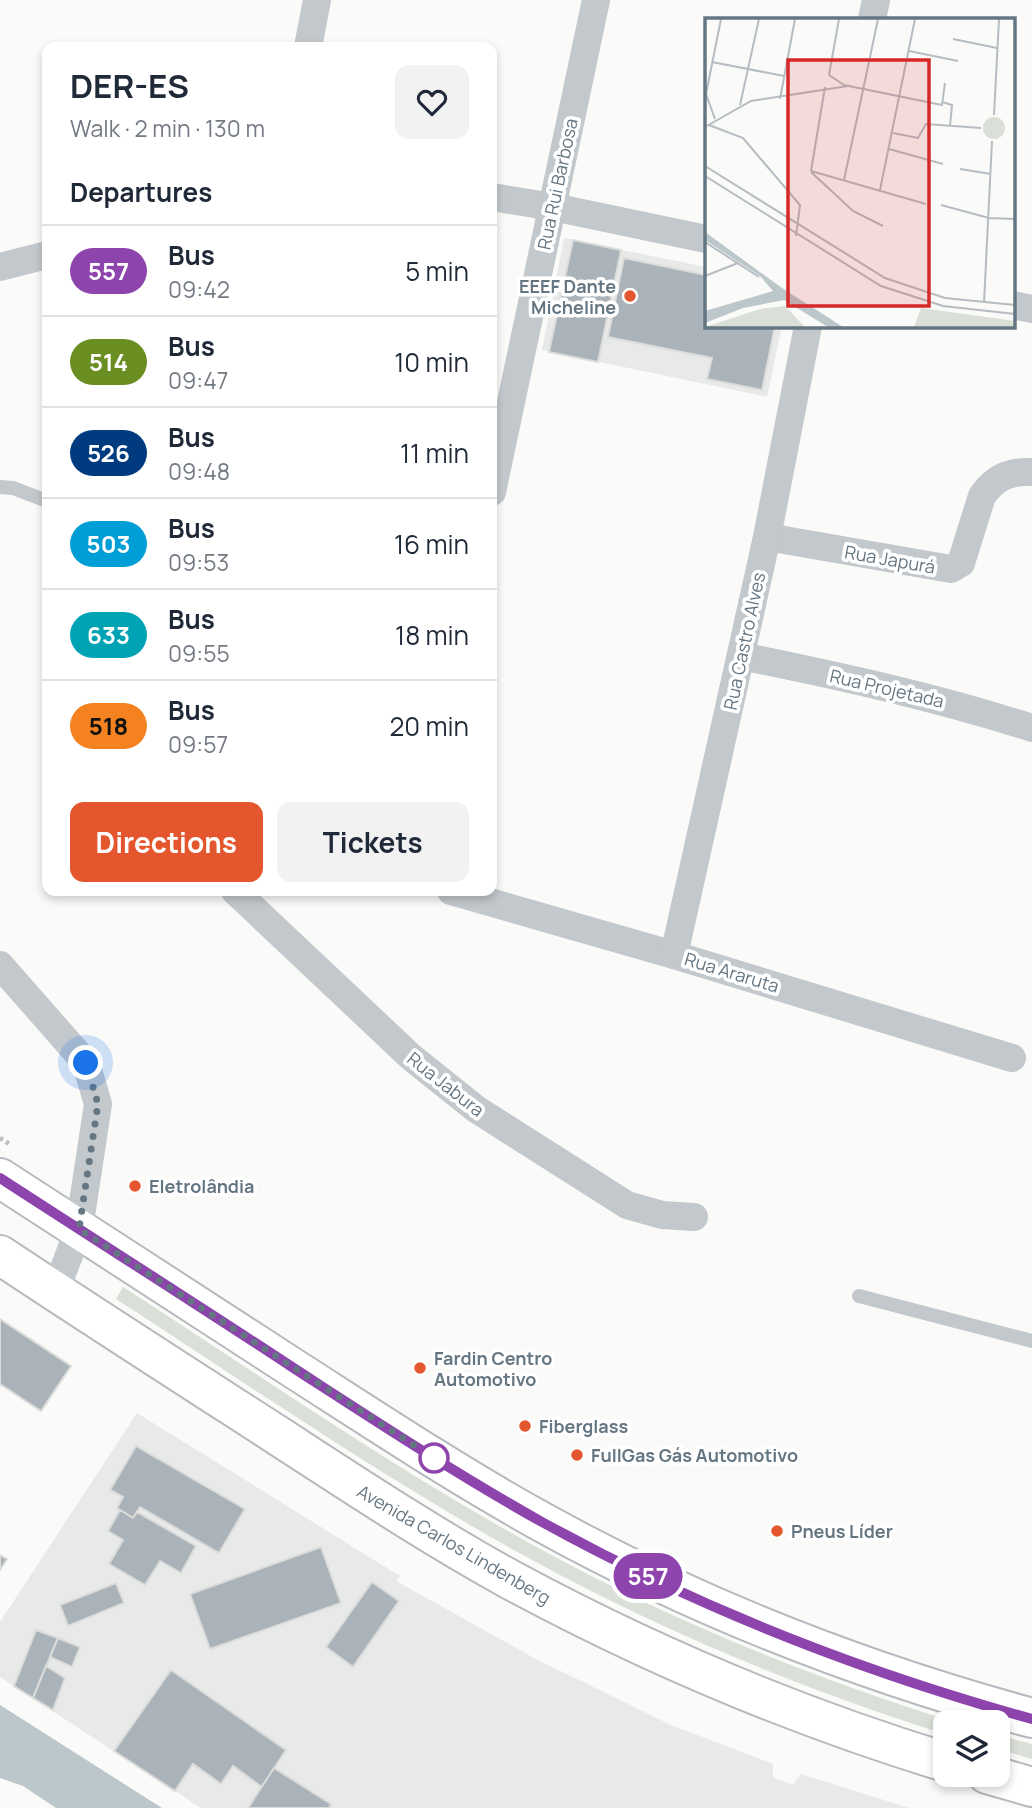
<!DOCTYPE html>
<meta charset="utf-8">
<style>
:root{--surface:#fff;--page:#f2f2f3;--text:#1f2937;--muted:#747a83;--line:#e0e1e3;--accent:#e4572e}
body{margin:0;font-family:Manrope,sans-serif;background:var(--page);color:var(--text);height:100vh;display:flex;flex-direction:column;font-size:26px;white-space:nowrap}
*{box-sizing:border-box;margin:0}
p{font-size:23px;color:var(--muted)}
.icon{flex:none;width:38px;height:38px;fill:none;stroke:currentColor;stroke-width:2;stroke-linecap:round;stroke-linejoin:round}
.map{position:relative;flex:1;overflow:hidden}
.sheet{position:absolute;left:42px;top:42px;width:455px;height:854px;display:flex;flex-direction:column;background:var(--surface);border-radius:14px;box-shadow:0 4px 10px #0003}
.sheet>*{flex:none}
.badge{padding:0 14px;border-radius:23px;font-size:24px;line-height:46px}
.fabs{position:absolute;left:933px;top:1710px;display:grid;gap:14px}
.fabs a{display:grid;place-items:center;width:77px;height:77px;border-radius:14px;background:var(--surface);box-shadow:0 4px 10px #0003;font-size:35px}
.you{position:absolute;width:35px;height:35px;margin:-18px;border:5px solid #fff;border-radius:50%;background:#1a73e8;box-shadow:0 0 0 10px #1a73e833}
.map>.badge{position:absolute;translate:-50% -50%;box-shadow:0 0 0 4px #fff}
h2{padding:0 28px;font-size:26px;line-height:63px}
.round{display:grid;place-items:center;flex:none;width:74px;height:74px;border-radius:14px;background:var(--page)}
.summary{display:flex;align-items:center;justify-content:space-between;height:119px;padding:0 28px}
h1{font-size:33px;font-weight:700;line-height:52px}
.cta{display:flex;gap:14px;margin-top:auto;padding:14px 28px}
.cta a{flex:1;height:80px;border-radius:14px;background:var(--accent);color:#fff;font-size:28px;font-weight:700;line-height:80px;text-align:center}
.cta a+a{background:var(--page);color:var(--text)}
ul{padding:0;list-style:none}
li{display:flex;align-items:center;gap:21px;height:91px;padding:0 28px;border-top:2px solid var(--line)}
li div{flex:1}
li b{display:block;font-size:26px}
li em{font-style:normal}
li .badge{min-width:77px;font-weight:700;text-align:center}
.map>svg:first-child{display:block}
</style>
<div class="map">
<svg width="1032" height="1808" viewBox="0 0 1032 1808">
<rect width="100%" height="100%" fill="#fafaf8"/>
<!-- built -->
<g fill="#e8e9e9">
<path d="M564 238 706 267V326H782L767 397 542 350Z"/>
<path d="M137 1413 400 1576 396 1581 534 1658 671 1725 773 1764V1777L793 1785 801 1774 909 1808H201L0 1677V1622Z"/>
</g>
<!-- green -->
<g fill="#dadfd7">
<path d="M123 1287C258 1374 390 1466 531 1544 665 1618 807 1676 954 1722H945V1734C799 1688 657 1629 523 1555 383 1478 250 1386 116 1299Z"/>
<path d="M998 1735 1032 1744V1759L998 1749Z"/>
</g>
<!-- water -->
<path fill="#bbc7cb" d="M0 1705 162 1808H56L23 1786 0 1778Z"/>
<!-- building -->
<g fill="#aab3b9" stroke="#dcdcda" stroke-width="2">
<path d="M573 240 621 250 598 362 549 352Z"/>
<path d="M624 258 706 275V326H775L762 390 707 379 712 358 608 337Z"/>
<path d="M0 1319 71 1366 41 1411 0 1384Z"/>
<path d="M136 1446 245 1509 219 1553 140 1507 133 1518 117 1508 123 1497 110 1490Z"/>
<path d="M120 1510 133 1518 137 1512 196 1546 181 1573 160 1561 145 1585 109 1564 123 1540 108 1531Z"/>
<path d="M321 1547 341 1603 210 1649 190 1594Z"/>
<path d="M0 1555 7 1559 0 1570Z"/>
<path d="M372 1582 399 1601 353 1667 326 1647Z"/>
<path d="M116 1583 124 1603 68 1626 60 1605Z"/>
<path d="M36 1630 58 1638 33 1698 14 1686Z"/>
<path d="M58 1638 80 1647 72 1667 50 1657Z"/>
<path d="M46 1666 65 1678 53 1710 33 1698Z"/>
<path d="M171 1670 286 1750 262 1787 233 1766 221 1784 193 1764 175 1791 114 1751Z"/>
<path d="M274 1768 331 1804 329 1808H248Z"/>
</g>
<g fill="none" stroke-linecap="round" stroke-linejoin="round">
<!-- primary casing -->
<g stroke="#b5babe" stroke-width="42">
<g id="primary">
<path d="M0 1178C99 1242 198 1306 296 1370 377 1422 457 1475 542 1522 696 1607 862 1672 1032 1718"/>
<path d="M0 1255C92 1316 184 1375 277 1435 354 1485 431 1536 511 1580 650 1655 795 1716 945 1762"/>
<path d="M987 1774 1032 1787"/>
</g>
</g>
<!-- path -->
<path stroke="#bbbfc2" stroke-width="4.5" stroke-dasharray="3.5 3.5" stroke-linecap="butt" d="M0 1138 11 1145"/>
<!-- lane -->
<g stroke="#c3c8cc" stroke-width="14">
<path d="M0 487 13 488 47 501"/>
<path d="M859 1296 1032 1341"/>
</g>
<!-- street -->
<g stroke="#c3c8cc" stroke-width="28">
<path d="M872 19 876 0"/>
<path d="M308 47 317 0"/>
<path d="M492 197 553 207 706 239"/>
<path d="M0 267 47 255"/>
<path d="M1013 305 1032 309"/>
<path d="M492 492 596 0"/>
<path d="M767 537 951 569 961 563 982 496C995 477 1010 471 1032 472"/>
<path d="M741 656C839 676 936 697 1032 728"/>
<path d="M235 891 411 1057 476 1109 627 1205 662 1215 694 1217"/>
<path d="M451 891 674 955 1012 1058"/>
<path d="M674 955 767 537 808 326"/>
<path d="M0 965 86 1063 98 1104 79 1229 55 1292"/>
</g>
<!-- primary -->
<use href="#primary" stroke="#fff" stroke-width="38"/>
</g>
<g fill="none" stroke-linecap="round" stroke-linejoin="round">
<!-- line casing -->
<g stroke="#fff" stroke-width="16">
<path id="line" d="M0 1178C97 1241 195 1303 292 1367 374 1420 456 1474 542 1522 696 1607 862 1672 1032 1719"/>
</g>
<!-- line -->
<use href="#line" stroke="#8e44ad" stroke-width="10"/>
<!-- walk -->
<path stroke="#657683" stroke-width="7" stroke-dasharray="0 12.6" d="M86 1063 98 1104 79 1229 434 1458"/>
</g>
<!-- markers -->
<g fill="#e4572e" stroke="#fff" stroke-width="2.5">
<circle cx="630" cy="296" r="7"/>
<circle cx="135" cy="1186" r="7"/>
<circle cx="420" cy="1368" r="7"/>
<circle cx="525" cy="1426" r="7"/>
<circle cx="577" cy="1455" r="7"/>
<circle cx="777" cy="1531" r="7"/>
</g>
<circle fill="#fff" stroke="#8e44ad" stroke-width="3.5" cx="434" cy="1458" r="14"/>
<g text-anchor="middle" dominant-baseline="central" stroke-width="7" stroke-linejoin="round" paint-order="stroke">
<!-- street labels -->
<g font-size="18" fill="#657683" stroke="#fff">
<text transform="translate(557 184) rotate(-78)">Rua Rui Barbosa</text>
<text transform="translate(890 559) rotate(10)">Rua Japurá</text>
<text transform="translate(744 641) rotate(-78)">Rua Castro Alves</text>
<text transform="translate(887 688) rotate(13)">Rua Projetada</text>
<text transform="translate(732 972) rotate(17)">Rua Araruta</text>
<text transform="translate(446 1084) rotate(38)">Rua Jabura</text>
<text transform="translate(454 1544) rotate(30)">Avenida Carlos Lindenberg</text>
</g>
<!-- poi labels -->
<g font-size="18" font-weight="bold" fill="#657683" stroke="#fff" text-anchor="start">
<text x="616" y="286" text-anchor="end">EEEF Dante<tspan x="616" dy="21">Micheline</tspan></text>
<text x="149" y="1186">Eletrolândia</text>
<text x="434" y="1358">Fardin Centro<tspan x="434" dy="21">Automotivo</tspan></text>
<text x="539" y="1426">Fiberglass</text>
<text x="591" y="1455">FullGas Gás Automotivo</text>
<text x="791" y="1531">Pneus Líder</text>
</g>
</g>
<!-- overview -->
<g transform="translate(705 18)">
<rect width="310" height="310" fill="#fafaf8"/>
<path d="M278 110a11 11 0 1 1 22 0a11 11 0 1 1-22 0ZM80 288 100 309H0L55 291ZM216 290 310 303V309H209Z" fill="#dadfd7"/>
<path d="M0 214 77 270 138 309H123L79 282 38 290 0 305V293L68 273 55 258 0 222Z" fill="#bbc7cb"/>
<path fill="none" stroke="#b5bdc2" stroke-width="2" d="M248 21 292 30M204 33 253 43M7 44 79 58M124 57 139 67 237 87 240 65M124 57 134 1M75 81 90 1M237 84 247 87 245 108M35 87 54 1M289 97 294 1M10 101 1 76 16 1M4 107 38 120 95 187 91 218M0 109 46 83 143 68M188 115 213 120 221 106 276 110M184 131 238 146M0 148 180 260 240 280 310 287M255 151 286 156M106 153 221 186M106 153 120 69M106 154 148 193 178 208M0 158 176 268 238 288 310 296M139 162 173 1M175 172 210 1M236 187 284 200 310 201M0 224 54 259M0 258 33 245M279 285 287 123"/>
<path fill="#d62828" fill-opacity="0.15" stroke="#d62828" stroke-width="3.5" d="M83 42H224V288H83Z"/>
<rect width="310" height="310" fill="none" stroke="#657683" stroke-width="3.5"/>
</g>
</svg>
<div class="fabs">
<a><svg class="icon" aria-label="layers" viewBox="0 0 24 24"><path d="M12 4l9 5-9 5-9-5zM3 14l9 5 9-5"/></svg></a>
</div>
<div class="you" style="left:86px;top:1063px"></div>
<b class="badge" style="left:648px;top:1576px;background:#8e44ad;color:#fff">557</b>
<section class="sheet">
<div class="summary"><div><h1>DER-ES</h1><p>Walk · 2 min · 130 m</p></div><a class="round"><svg class="icon" aria-label="heart" viewBox="0 0 24 24"><path d="M12 20l-8-8c-3-5 5-10 8-4 3-6 11-1 8 4z"/></svg></a></div>
<h2>Departures</h2>
<ul>
<li><span class="badge" style="background:#8e44ad;color:#fff">557</span><div><b>Bus</b><p>09:42</p></div><em>5 min</em></li>
<li><span class="badge" style="background:#6b8e23;color:#fff">514</span><div><b>Bus</b><p>09:47</p></div><em>10 min</em></li>
<li><span class="badge" style="background:#003b80;color:#fff">526</span><div><b>Bus</b><p>09:48</p></div><em>11 min</em></li>
<li><span class="badge" style="background:#009ed6;color:#fff">503</span><div><b>Bus</b><p>09:53</p></div><em>16 min</em></li>
<li><span class="badge" style="background:#00a3b4;color:#fff">633</span><div><b>Bus</b><p>09:55</p></div><em>18 min</em></li>
<li><span class="badge" style="background:#f58220;color:#111">518</span><div><b>Bus</b><p>09:57</p></div><em>20 min</em></li>
</ul>
<div class="cta"><a>Directions</a><a>Tickets</a></div>
</section>
</div>
